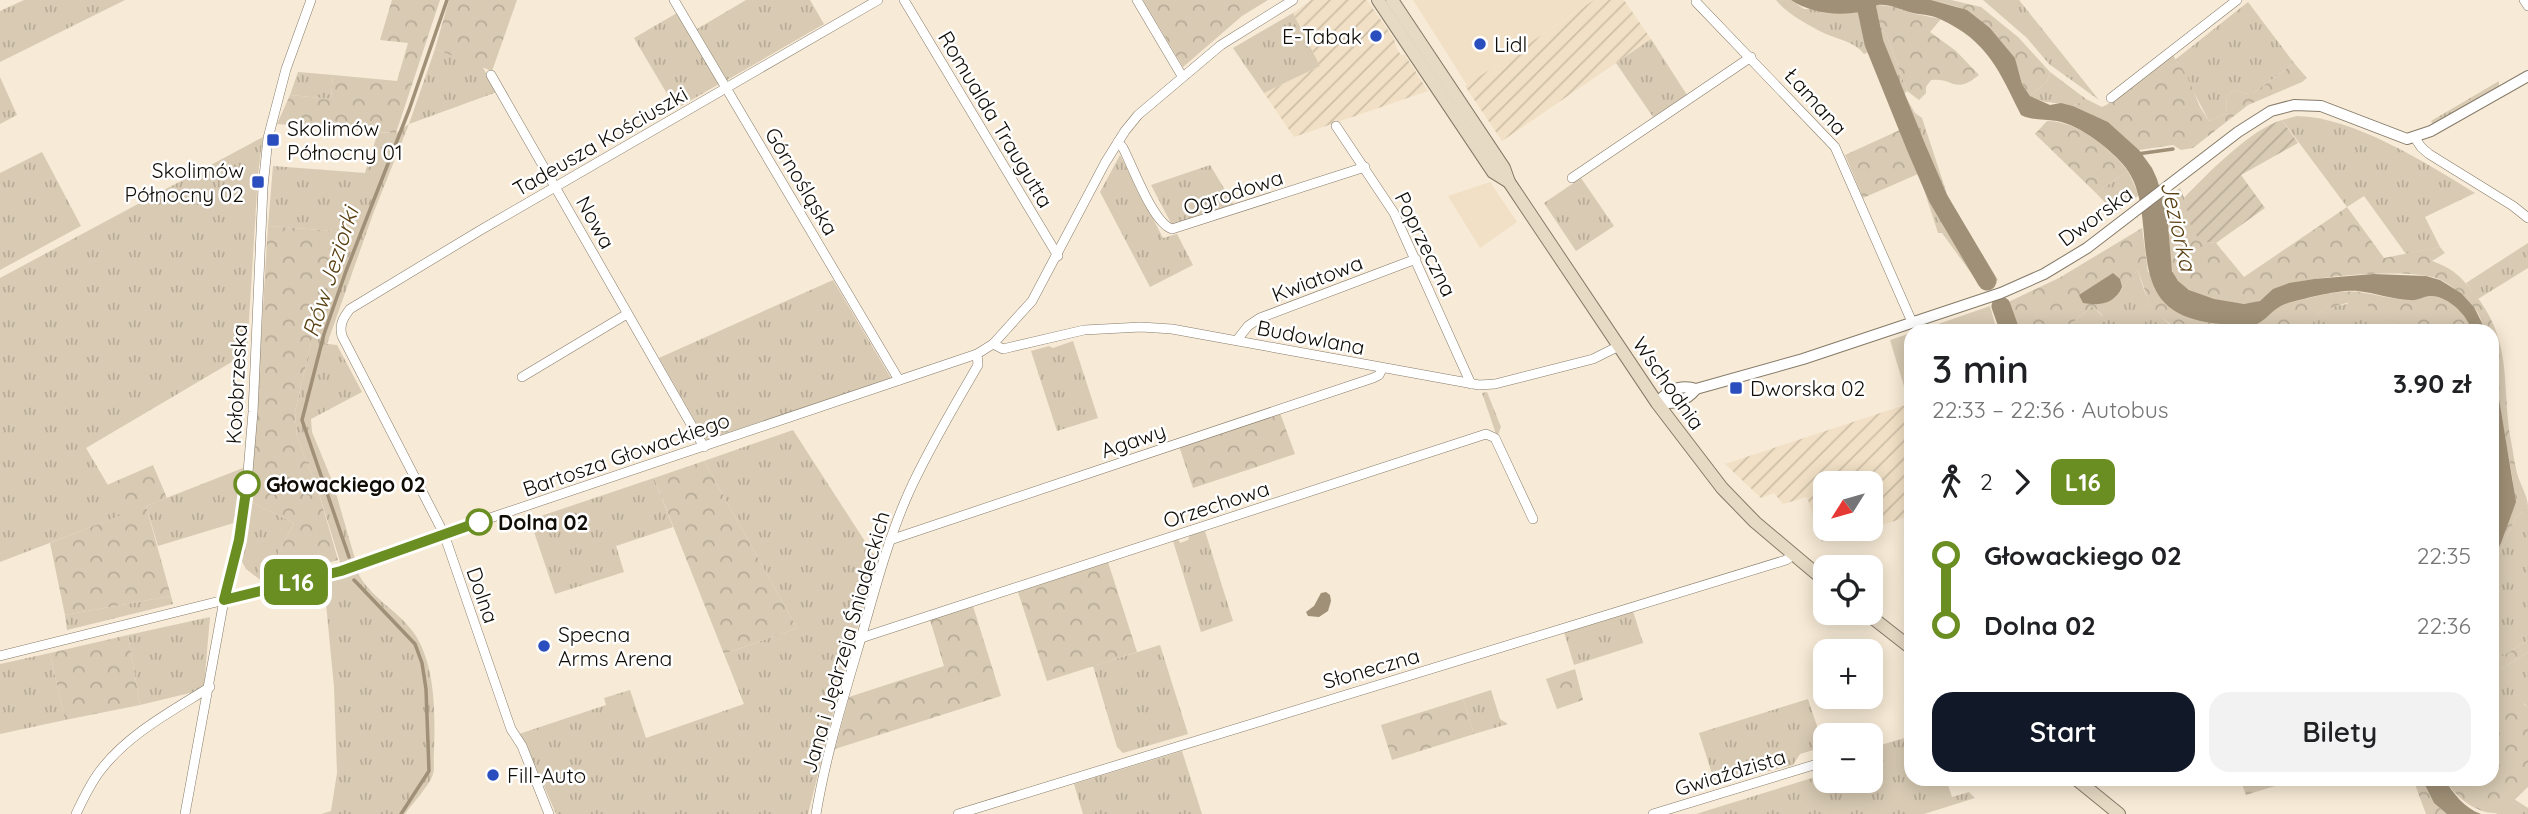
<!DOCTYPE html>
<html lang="pl">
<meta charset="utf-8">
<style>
:root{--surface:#fff;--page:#f2f2f2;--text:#202124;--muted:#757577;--accent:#111827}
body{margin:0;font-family:Quicksand,sans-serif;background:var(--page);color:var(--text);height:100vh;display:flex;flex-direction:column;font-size:26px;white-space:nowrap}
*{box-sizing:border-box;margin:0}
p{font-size:23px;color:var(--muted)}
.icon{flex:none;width:38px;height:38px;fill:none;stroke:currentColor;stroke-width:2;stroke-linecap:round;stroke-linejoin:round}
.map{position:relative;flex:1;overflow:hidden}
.side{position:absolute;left:1904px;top:324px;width:595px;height:462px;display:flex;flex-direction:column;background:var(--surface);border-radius:21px;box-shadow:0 4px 18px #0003}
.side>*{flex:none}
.badge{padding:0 14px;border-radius:10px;font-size:24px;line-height:46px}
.needle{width:46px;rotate:233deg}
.controls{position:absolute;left:1813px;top:471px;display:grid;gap:14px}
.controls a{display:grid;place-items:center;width:70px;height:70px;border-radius:14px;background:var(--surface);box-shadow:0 4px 18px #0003;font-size:35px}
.map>.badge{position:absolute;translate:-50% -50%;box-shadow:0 0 0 4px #fff}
.legs{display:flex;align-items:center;gap:10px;height:77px;padding:0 28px;font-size:23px}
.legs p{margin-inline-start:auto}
.summary{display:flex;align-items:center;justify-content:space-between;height:119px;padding:0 28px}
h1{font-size:38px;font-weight:600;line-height:52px}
.button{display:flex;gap:14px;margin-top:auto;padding:14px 28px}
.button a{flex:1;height:80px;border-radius:21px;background:var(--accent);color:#fff;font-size:28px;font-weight:600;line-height:80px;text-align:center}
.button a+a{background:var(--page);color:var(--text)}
ul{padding:0 28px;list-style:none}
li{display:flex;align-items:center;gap:24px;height:70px;font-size:26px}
li i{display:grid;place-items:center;width:10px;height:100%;margin:0 9px;background:currentColor}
li i::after{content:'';width:18px;height:18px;margin:-9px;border:5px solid;border-radius:50%;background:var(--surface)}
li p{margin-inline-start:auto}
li:first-child i{background:linear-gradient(#0000 50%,currentColor 0)}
li:last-child i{background:linear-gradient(currentColor 50%,#0000 0)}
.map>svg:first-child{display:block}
</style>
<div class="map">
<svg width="2528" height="814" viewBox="0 0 2528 814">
<defs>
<pattern id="industrial-furrows" width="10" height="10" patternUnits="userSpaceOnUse" patternTransform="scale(1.75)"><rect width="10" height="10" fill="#f1e0c5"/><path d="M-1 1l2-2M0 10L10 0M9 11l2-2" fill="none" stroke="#cebfa8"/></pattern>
<pattern id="grass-tufts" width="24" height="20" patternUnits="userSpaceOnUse" patternTransform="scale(1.75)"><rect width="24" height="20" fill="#d8cab3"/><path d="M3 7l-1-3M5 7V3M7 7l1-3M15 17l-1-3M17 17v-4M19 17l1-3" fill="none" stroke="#b8ac98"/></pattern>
<pattern id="forest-crowns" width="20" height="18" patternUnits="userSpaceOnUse" patternTransform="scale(1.75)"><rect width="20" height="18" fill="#d8cab3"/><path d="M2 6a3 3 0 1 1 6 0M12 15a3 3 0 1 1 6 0" fill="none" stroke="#b8ac98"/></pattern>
<pattern id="garden-furrows" width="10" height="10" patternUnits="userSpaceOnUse" patternTransform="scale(1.75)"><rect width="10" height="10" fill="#d8cab3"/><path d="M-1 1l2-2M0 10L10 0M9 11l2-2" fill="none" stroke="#b8ac98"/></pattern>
</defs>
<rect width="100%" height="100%" fill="#f7ead6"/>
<!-- built -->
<g fill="#f1e0c5">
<path d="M1413 0H1594L1467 85Z"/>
<path d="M1490 182 1517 222 1480 248 1448 196Z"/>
</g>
<!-- industrial -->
<g fill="url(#industrial-furrows)">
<path d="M1311 0H1367L1394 39 1397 49 1401 55H1405L1428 91 1294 137 1264 93 1320 66 1293 13Z"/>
<path d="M1594 0H1624L1651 39 1502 141 1465 86Z"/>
<path d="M1911 403V516L1871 528V483H1825V528L1868 529 1822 542 1807 497 1783 504 1774 493 1761 498 1725 464Z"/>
</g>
<!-- grass -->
<g fill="url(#grass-tufts)">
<path d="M24 0H125L0 62V11Z"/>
<path d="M746 0H810L824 24 727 80 697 29Z"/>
<path d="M1776 0H1791L1804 9 1864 11 1871 8 1889 41 1907 91 1904 94 1915 113 1922 118 1949 200 1998 280 1982 288 1942 233H1938L1914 159 1869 52 1864 54C1855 42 1840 40 1826 34 1810 26 1787 14 1776 0Z"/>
<path d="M1983 0H2019L2099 100 2049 64 2027 38Z"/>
<path d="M2248 2 2294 63 2251 95 2235 90 2227 96 2226 113 2209 121 2176 59Z"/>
<path d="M677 13 719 84 676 109 634 38Z"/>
<path d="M1293 13 1320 66 1264 93 1233 48Z"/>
<path d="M1651 39 1687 95 1653 117 1616 63Z"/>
<path d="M435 49 482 66 497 92 409 124 373 214 327 344 337 345 362 392 311 419 312 432 333 483 355 559 341 565 318 490 297 438 295 412 312 338 346 232 268 226 273 166 365 173 378 132 396 133 409 124Z"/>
<path d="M298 72 333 75 331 99 290 95Z"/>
<path d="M2050 72 2086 99 2073 106C2055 101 2048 106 2030 96L2047 82Z"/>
<path d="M0 77 17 115 0 124Z"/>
<path d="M2499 81V86L2433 125 2431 121Z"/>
<path d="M2297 116C2354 117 2426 163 2475 193L2425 217 2440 247 2406 254 2364 196 2347 207 2282 120Z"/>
<path d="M263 137 258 174 247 353 86 448 125 514 0 562V278Z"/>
<path d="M42 152 81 226 0 270V173Z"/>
<path d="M1120 155 1163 238 1177 234 1193 265 1150 287 1100 192Z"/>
<path d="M1210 165 1234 205 1172 225 1151 185Z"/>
<path d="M2128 171 2139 195 2115 213 2096 193Z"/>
<path d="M1581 178 1614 226 1576 251 1544 203Z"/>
<path d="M2528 243V268L2478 299 2466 283Z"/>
<path d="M2138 270C2146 300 2153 316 2181 331H2069L2073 322 2093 306 2102 316C2115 301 2124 283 2138 270Z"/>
<path d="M833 280 891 378 706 440 659 358Z"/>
<path d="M2358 291 2410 331H2305L2313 317 2329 307 2347 304Z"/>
<path d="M2005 300 2007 303 2004 305 2015 331H2005L1996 304Z"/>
<path d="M1073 341 1098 418 1057 431 1031 351 1049 346 1053 348Z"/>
<path d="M1487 392 1501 427 1497 437 1482 393Z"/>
<path d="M793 430 877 560 843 678 834 685 837 698 808 814H556L525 742 519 734 606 705 604 698 630 690 646 738 744 704 724 654 797 628 704 461Z"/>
<path d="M243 468 237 522 158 546 146 506Z"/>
<path d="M654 478 673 527 616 546 624 572 555 594 531 523 538 517Z"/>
<path d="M251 502 294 523 278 554 282 567 290 574 263 582 246 569 240 558Z"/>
<path d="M2528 508V640L2492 663V569L2516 517Z"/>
<path d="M1205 531 1233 621 1201 632 1173 541 1178 539 1180 543 1188 540 1190 535Z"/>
<path d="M358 573C370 598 401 612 416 636 436 669 435 715 434 752 433 759 435 768 433 774 430 785 412 804 405 814H321L331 811 337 773 334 687 324 583Z"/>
<path d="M171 596 173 604 67 630 65 615Z"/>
<path d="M1633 611 1643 643 1574 665 1564 632Z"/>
<path d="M210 617 204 686 194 692 140 705 128 635Z"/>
<path d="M1160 645 1188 734 1123 753 1117 747 1093 666Z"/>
<path d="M2528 652V708L2524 703 2492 724V675Z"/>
<path d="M50 653 65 720 0 734V664Z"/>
<path d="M1491 690 1500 719 1508 724 1474 734 1463 699Z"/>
<path d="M1808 699 1824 747 1800 754 1793 765 1738 779 1730 774 1714 780 1699 733Z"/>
<path d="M1911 736V779H1946L1952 797 1969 792 1975 798 1924 814H1696L1825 774V780H1871V748Z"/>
<path d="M1182 751 1202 814H1083L1074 784Z"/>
<path d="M2514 799 2528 808V814H2496Z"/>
</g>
<!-- forest -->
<g fill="url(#forest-crowns)">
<path d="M392 0H440L396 133 277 124 290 95 331 99 333 75 397 81 408 43 380 40Z"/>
<path d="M449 0H517L492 71 435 49Z"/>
<path d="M1143 0H1268L1242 16 1183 67Z"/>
<path d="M1931 0H1951L1981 7 2018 37 2050 72 2047 82 2030 96 2022 84 2015 58 1990 28 1958 7Z"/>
<path d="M1878 5 1896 7 1911 13 1941 19 1930 32 1956 51 1979 75C1954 95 1956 78 1931 80L1926 87V93L1919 100 1907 91 1889 41 1871 8Z"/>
<path d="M2172 54 2187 76 2200 107 2209 121 2226 113 2227 96 2235 90 2251 95 2294 63 2307 78 2302 82 2248 105 2193 148 2181 150 2173 145 2139 150 2108 122 2073 106 2086 99 2102 107 2108 104Z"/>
<path d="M2047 121C2078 121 2109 148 2128 171L2096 193 2035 134Z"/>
<path d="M1902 129 1918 174 1863 198 1845 155Z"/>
<path d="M2180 188 2202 242 2216 243 2244 277 2347 207 2384 258 2440 247 2445 253 2432 261C2454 269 2460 276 2474 293 2514 343 2501 383 2511 441 2513 451 2514 462 2517 473 2520 485 2528 495 2528 508L2516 517 2492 569V559L2507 527 2513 481 2500 410 2492 331H2486C2482 323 2479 313 2474 307 2467 298 2451 285 2441 280 2415 267 2304 276 2277 288 2270 291 2267 298 2260 301 2241 310 2188 296 2176 279 2167 265 2168 221 2162 201Z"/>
<path d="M268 226 347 232 312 338 295 412 297 438 318 490 338 560 290 574 282 567 278 554 294 523 251 502Z"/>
<path d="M2142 228 2148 272 2238 324C2260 330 2266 310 2285 304 2303 299 2341 289 2359 292 2375 294 2391 299 2407 300 2414 301 2421 297 2428 296 2447 295 2467 313 2472 331H2410L2369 307 2358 292 2356 300C2331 309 2319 305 2305 331H2181L2156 314 2148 300 2138 270C2124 283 2115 301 2103 316L2093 306 2073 322 2069 331H2015L2004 304 2059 278Z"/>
<path d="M1280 413 1295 454 1193 488 1179 446Z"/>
<path d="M704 461 797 628 724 654 654 478Z"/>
<path d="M153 465 167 498 146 506 171 596 65 615 50 543 124 514 107 485Z"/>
<path d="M1108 562 1137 652 1047 681 1018 592Z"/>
<path d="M973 606 1001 696 835 749 849 697 944 666 930 620Z"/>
<path d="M128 635 140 705 65 720 50 653Z"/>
<path d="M2528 640V652L2492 675V663Z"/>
<path d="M1575 669 1583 700 1557 709 1546 679Z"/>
<path d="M1463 699 1474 734 1392 760 1381 725Z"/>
<path d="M2523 703 2528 708V787C2519 795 2508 808 2497 813 2474 814 2454 794 2444 779H2492V724Z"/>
<path d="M2240 779H2298L2246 795Z"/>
<path d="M2413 779H2422L2434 803 2447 814H2426Z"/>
</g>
<!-- garden -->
<path fill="url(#garden-furrows)" d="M2282 120 2298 143 2241 175 2265 208 2216 243 2202 242 2192 230 2184 198C2207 174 2251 129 2282 120Z"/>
<!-- pitch -->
<g fill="#d8cab3">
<path d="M1990 306 1997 331H1918Z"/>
<path d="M1911 333V402L1909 403 1890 340Z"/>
</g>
<!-- water -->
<g fill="#a09077">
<path d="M1791 0H1931L1967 10 1990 28 2015 58 2022 84 2030 96 2050 105 2061 103 2073 106 2108 122 2139 150 2152 168 2157 179 2167 214 2172 271 2178 281 2189 290 2214 299 2244 304 2260 301 2273 289 2289 283 2314 279 2373 274 2426 276 2440 280 2461 293 2474 307 2486 331H2472C2467 314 2447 295 2429 296 2422 297 2417 301 2409 300 2392 299 2375 293 2358 291 2340 289 2302 299 2285 304 2273 308 2266 321 2255 325 2246 328 2207 323 2197 320 2121 302 2161 215 2126 168 2112 150 2080 125 2057 121 2045 119 2033 121 2021 115 1999 71 1988 41 1940 19 1930 14 1920 15 1909 12 1899 9 1889 4 1878 5 1873 6 1868 10 1863 11 1840 17 1810 13 1791 0Z"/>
<path d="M2113 273 2120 279 2122 287C2115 304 2099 306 2083 303L2079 295Z"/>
<path d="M2492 345 2496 358 2498 393 2516 502 2501 543 2492 559V507L2497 496V478L2492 458Z"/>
<path d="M1326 592 1330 595 1331 601 1328 611 1319 617 1308 616 1306 612 1314 606 1321 593Z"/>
<path d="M2422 779H2444C2454 794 2464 808 2481 814H2447L2434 803Z"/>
</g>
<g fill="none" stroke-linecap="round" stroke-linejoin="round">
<!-- stream -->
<g stroke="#a09077" stroke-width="3.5">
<path d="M2137 154 2173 149"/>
<path d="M349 557 302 420 324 334 346 271 409 110 447 0"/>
<path d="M354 580 415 644 422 663 426 689 429 771 401 814"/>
</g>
<!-- river -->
<g stroke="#a09077" stroke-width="19">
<path d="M1865 0 1874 43 1916 147 1938 198 1987 281"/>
<path d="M2001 306 2010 331"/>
</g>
<!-- minor casing -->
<g stroke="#867b69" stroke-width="10">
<g id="minor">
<path d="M674 0 899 380"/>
<path d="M904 0 1058 256"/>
<path d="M1137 0 1182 76"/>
<path d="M2524 0 2528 6"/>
<path d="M1696 2 1835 147 1912 322"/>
<path d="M491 75 704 447"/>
<path d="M2111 98 2237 0"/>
<path d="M1336 126 1394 213 1471 384"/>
<path d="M2415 138 2421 147 2429 154 2513 206 2528 218"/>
<path d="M1118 142 1123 148C1133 167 1153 223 1172 229L1365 167"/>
<path d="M1572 178 1751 57"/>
<path d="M1237 340 1248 326 1260 318 1416 259"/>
<path d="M993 344 1003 349 1084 330 1141 327 1172 329 1479 385 1495 384 1593 359 1619 346"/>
<path d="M522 377 627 314"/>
<path d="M890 540 1373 378 1379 375 1382 369"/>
<path d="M861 638 1486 434 1495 438 1533 519"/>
<path d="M0 656 341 571 484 520 977 354 993 344 1032 301 1105 163 1125 131 1138 115 1221 45 1293 0"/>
<path d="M76 814C83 799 90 784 100 771 128 734 172 711 210 687"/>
<path d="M185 814 224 600 242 520 247 484 253 412 263 187 268 138 286 69 311 0"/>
<path d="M549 814 522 746 511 729 444 534 342 336C339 325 343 318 350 309L479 231 878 0"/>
<path d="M816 814C826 754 844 696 861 638 875 589 888 539 909 492 929 448 954 407 978 365L977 354"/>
<path d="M958 814 1786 560 1793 555"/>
<path d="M1653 814 1817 764"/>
</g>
</g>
<!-- tertiary casing -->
<g stroke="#867b69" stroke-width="12">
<g id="tertiary">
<path d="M1657 403C1668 390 1680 384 1696 389L1803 359 2001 293 2044 274 2087 248 2238 132 2271 111 2294 105 2321 106 2407 139 2431 131 2528 76"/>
<path d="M1657 403C1673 404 1686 402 1696 389"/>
</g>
</g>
<!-- secondary casing -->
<g stroke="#867b69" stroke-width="14">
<g id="secondary">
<path d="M1378 0 1493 172 1509 182"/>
<path d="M1392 0 1504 168 1509 182 1657 403 1722 488 1755 522 1825 581"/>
<path d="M1865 612 1911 648"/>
<path d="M2076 779 2119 814"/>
</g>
</g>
<!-- minor -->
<use href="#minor" stroke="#fff" stroke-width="9"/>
<!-- tertiary -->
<use href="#tertiary" stroke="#fff" stroke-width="10"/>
<!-- secondary -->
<use href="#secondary" stroke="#e6dac4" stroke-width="12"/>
</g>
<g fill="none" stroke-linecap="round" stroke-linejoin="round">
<!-- line-1 casing -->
<g stroke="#fff" stroke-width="16">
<path id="line-1" d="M247 484 239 540 224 600 341 571 479 522"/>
</g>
<!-- line-1 -->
<use href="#line-1" stroke="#6b8e23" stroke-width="10"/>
</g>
<!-- markers -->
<g fill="#2b4ebe" stroke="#fff" stroke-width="2.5">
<circle cx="1376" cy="36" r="7"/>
<circle cx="1480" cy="44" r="7"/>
<rect x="266" y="133" width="14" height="14" rx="3.5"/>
<rect x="251" y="175" width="14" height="14" rx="3.5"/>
<rect x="1729" y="381" width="14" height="14" rx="3.5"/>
<circle cx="544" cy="646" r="7"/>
<circle cx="493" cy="775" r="7"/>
</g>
<g fill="#fff" stroke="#6b8e23" stroke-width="3.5">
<circle cx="247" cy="484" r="12"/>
<circle cx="479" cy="522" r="12"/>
</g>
<g text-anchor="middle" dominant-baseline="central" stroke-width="5" stroke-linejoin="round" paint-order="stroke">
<!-- poi labels -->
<g font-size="21" fill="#100c06" stroke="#fff" text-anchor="start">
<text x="1362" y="36" text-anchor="end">E-Tabak</text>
<text x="1494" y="44">Lidl</text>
<text x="287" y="128">Skolimów<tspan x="287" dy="24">Północny 01</tspan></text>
<text x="244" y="170" text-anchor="end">Skolimów<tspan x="244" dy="24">Północny 02</tspan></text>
<text x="1750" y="388">Dworska 02</text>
<text x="558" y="634">Specna<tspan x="558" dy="24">Arms Arena</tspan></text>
<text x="507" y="775">Fill-Auto</text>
</g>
<!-- street labels -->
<g font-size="21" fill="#100c06" stroke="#fff">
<text transform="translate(1816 101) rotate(48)">Łamana</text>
<text transform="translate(996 119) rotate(59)">Romualda Traugutta</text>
<text transform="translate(600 141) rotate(-30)">Tadeusza Kościuszki</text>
<text transform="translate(802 181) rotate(59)">Górnośląska</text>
<text transform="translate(1233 192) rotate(-18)">Ogrodowa</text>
<text transform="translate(2095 216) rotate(-36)">Dworska</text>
<text transform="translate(596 222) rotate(61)">Nowa</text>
<text transform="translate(1426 244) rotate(64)">Poprzeczna</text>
<text transform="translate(1317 278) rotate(-21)">Kwiatowa</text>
<text transform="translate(1311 337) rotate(11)">Budowlana</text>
<text transform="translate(1669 383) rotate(55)">Wschodnia</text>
<text transform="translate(236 384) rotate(-87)">Kołobrzeska</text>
<text transform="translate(1133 440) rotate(-19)">Agawy</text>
<text transform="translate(626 454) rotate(-19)">Bartosza Głowackiego</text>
<text transform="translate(1216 504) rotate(-18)">Orzechowa</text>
<text transform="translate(483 595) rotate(71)">Dolna</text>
<text transform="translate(845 642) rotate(-74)">Jana i Jędrzeja Śniadeckich</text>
<text transform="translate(1371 668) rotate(-16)">Słoneczna</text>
<text transform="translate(1730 772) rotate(-17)">Gwiaździsta</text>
</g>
<!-- stop labels -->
<g font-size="21" font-weight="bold" fill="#100c06" stroke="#fff" text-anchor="start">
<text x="266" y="484">Głowackiego 02</text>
<text x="498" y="522">Dolna 02</text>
</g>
<!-- water labels -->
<g font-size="23" font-style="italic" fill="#5a4112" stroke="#fff">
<text transform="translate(2179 226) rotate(77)">Jeziorka</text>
<text transform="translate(330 272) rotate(-72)">Rów Jeziorki</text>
</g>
</g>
</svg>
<div class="controls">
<a><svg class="needle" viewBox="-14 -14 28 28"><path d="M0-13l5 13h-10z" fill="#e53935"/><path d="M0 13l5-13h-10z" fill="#757577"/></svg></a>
<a><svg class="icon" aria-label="locate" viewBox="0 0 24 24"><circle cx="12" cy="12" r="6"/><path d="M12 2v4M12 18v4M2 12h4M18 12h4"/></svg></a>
<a>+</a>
<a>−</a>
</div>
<b class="badge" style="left:296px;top:582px;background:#6b8e23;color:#fff">L16</b>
<section class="side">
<div class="summary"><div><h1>3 min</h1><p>22:33 – 22:36 · Autobus</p></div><b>3.90 zł</b></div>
<div class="legs"><svg class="icon" aria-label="walk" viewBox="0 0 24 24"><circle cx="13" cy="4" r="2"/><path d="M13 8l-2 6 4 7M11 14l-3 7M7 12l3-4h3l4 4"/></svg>2<svg class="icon" aria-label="forward" viewBox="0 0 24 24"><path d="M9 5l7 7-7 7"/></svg><b class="badge" style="background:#6b8e23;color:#fff">L16</b></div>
<ul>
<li><i style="color:#6b8e23"></i><b>Głowackiego 02</b><p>22:35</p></li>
<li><i style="color:#6b8e23"></i><b>Dolna 02</b><p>22:36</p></li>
</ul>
<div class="button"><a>Start</a><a>Bilety</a></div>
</section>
</div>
